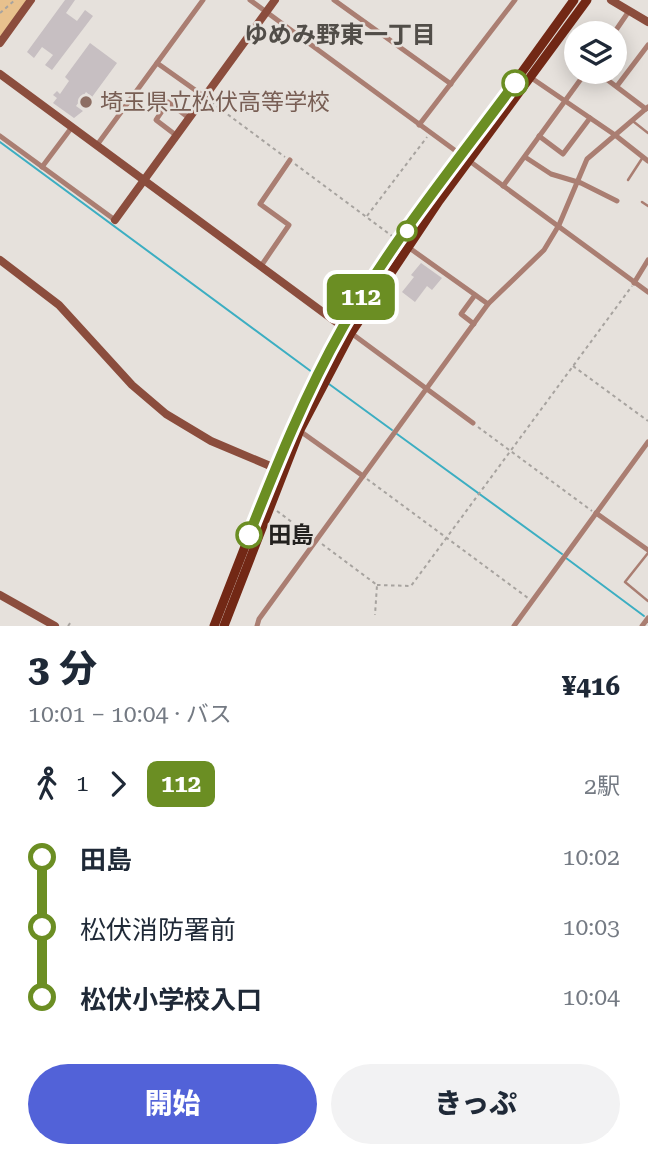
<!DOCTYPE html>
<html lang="ja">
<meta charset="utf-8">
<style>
:root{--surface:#fff;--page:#f2f2f3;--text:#1f2937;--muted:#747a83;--accent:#5262d8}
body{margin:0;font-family:"Roboto Serif","Noto Sans JP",serif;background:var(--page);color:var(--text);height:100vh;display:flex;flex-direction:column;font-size:26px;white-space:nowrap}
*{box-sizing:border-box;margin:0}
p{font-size:23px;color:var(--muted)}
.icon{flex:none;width:38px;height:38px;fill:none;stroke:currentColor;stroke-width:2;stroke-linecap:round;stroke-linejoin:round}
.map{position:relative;height:626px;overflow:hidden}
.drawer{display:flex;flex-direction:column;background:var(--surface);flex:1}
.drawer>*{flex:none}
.badge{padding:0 14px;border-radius:10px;font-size:24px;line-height:46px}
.controls{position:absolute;left:564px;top:21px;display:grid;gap:14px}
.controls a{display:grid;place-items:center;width:63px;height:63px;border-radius:50%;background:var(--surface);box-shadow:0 4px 18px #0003;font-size:35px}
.map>.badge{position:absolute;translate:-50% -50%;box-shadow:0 0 0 4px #fff}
.legs{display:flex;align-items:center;gap:10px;height:77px;padding:0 28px;font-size:23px}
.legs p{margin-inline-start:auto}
.headline{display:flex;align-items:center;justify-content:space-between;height:119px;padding:0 28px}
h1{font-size:38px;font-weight:800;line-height:52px}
.primary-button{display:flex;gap:14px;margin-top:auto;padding:14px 28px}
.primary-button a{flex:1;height:80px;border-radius:42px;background:var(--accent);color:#fff;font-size:28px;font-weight:800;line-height:80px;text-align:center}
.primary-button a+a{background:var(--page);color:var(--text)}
ul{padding:0 28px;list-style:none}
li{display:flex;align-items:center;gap:24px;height:70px;font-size:26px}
li i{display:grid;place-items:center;width:10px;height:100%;margin:0 9px;background:currentColor}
li i::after{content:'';width:18px;height:18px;margin:-9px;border:5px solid;border-radius:50%;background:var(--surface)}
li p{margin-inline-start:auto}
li:first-child i{background:linear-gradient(#0000 50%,currentColor 0)}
li:last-child i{background:linear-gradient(currentColor 50%,#0000 0)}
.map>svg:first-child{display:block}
</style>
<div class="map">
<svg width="648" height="626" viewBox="0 0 648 626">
<rect width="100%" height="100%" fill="#e6e1dc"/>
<!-- green -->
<path fill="#e8c18d" d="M0 0H27L0 37Z"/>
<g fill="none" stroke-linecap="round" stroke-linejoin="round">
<!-- stream -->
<g stroke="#3caec2" stroke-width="2">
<path d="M0 142 316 375"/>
<path d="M329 384 392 430"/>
<path d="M397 434 562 554"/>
<path d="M566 558 644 616"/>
</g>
</g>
<!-- building -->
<g fill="#c7bfc2">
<path d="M65 0H75L66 13 77 21 85 10 93 16 52 70 45 65 53 55 42 47 34 58 27 52Z"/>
<path d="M90 43 117 63 92 97 86 92 76 106 83 111 74 118 53 103 57 98 53 95 57 91 60 94 69 81 65 77Z"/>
<path d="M421 263 442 278 432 290 427 286 415 302 402 292 414 277 411 275Z"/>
</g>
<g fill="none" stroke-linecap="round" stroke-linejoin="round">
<!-- path -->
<g stroke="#a7a39f" stroke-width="2" stroke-dasharray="3.5 3.5" stroke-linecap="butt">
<path d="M0 13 15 0"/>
<path d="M211 102 285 157"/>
<path d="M295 164 392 236"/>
<path d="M367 216 427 137"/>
<path d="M573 366 648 421"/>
<path d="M478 427 592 511"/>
<path d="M367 479 528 598"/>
<path d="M277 511 312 537"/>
<path d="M322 544 377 585 375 615"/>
<path d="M377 585 411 586 632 286"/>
<path d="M68 626 71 622"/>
</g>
<!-- lane -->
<g stroke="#aa7e72" stroke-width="2.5">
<path d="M634 122 648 133"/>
<path d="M628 180 643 157"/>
<path d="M642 202 648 206"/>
<path d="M648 553 625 582 648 601"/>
</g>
<!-- street -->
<g stroke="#aa7e72" stroke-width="5">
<path d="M250 0 648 292"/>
<path d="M334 0 451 84"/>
<path d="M614 33 629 11"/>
<path d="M157 63 205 97"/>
<path d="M597 72 646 109"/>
<path d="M530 77 615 135 648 161"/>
<path d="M617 86 648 45"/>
<path d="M419 125 515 0"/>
<path d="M0 136 115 220"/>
<path d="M177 136 156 120 168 102 189 118"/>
<path d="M539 136 563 154 590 118"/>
<path d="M97 145 203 0"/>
<path d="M525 157 551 174 581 183 617 201"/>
<path d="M42 167 72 127"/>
<path d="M503 186 586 72"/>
<path d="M408 247 488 304"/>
<path d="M261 266 289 225 260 204 290 160"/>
<path d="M634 283 648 260"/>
<path d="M474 324 461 314 475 295"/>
<path d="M351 333 473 423"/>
<path d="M300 431 363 476"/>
<path d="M596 513 648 550"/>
<path d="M257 626 259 619 488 304 544 250 559 225 587 159 648 107"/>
<path d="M514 626 648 442"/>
<path d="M642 626 648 618"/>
</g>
<!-- secondary -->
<g stroke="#8b4d3d" stroke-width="8">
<path d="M611 0 648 22"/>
<path d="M0 43 31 0"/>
<path d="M0 74 347 330"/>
<path d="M115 220 275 0"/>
<path d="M0 260 59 305 132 385 166 414 211 441 275 468"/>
<path d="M0 595 55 626"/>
</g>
<!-- primary -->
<g stroke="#722815" stroke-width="9">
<path d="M214 626 292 426 343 327 376 274 574 0"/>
<path d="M224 626 300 430 351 333 439 201 587 0"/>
</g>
</g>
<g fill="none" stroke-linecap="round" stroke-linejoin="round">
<!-- line-1 casing -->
<g stroke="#fff" stroke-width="16">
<path id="line-1" d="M249 535C277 464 305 394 343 327 392 241 456 163 515 83"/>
</g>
<!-- line-1 -->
<use href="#line-1" stroke="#6b8e23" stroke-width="10"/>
</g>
<!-- markers -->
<g fill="#fff" stroke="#6b8e23" stroke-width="3.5">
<circle cx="515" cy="83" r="12"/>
<circle cx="407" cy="231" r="9"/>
<circle cx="249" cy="535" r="12"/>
</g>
<circle fill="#8d6e63" stroke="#e6e1dc" stroke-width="2.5" cx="86" cy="102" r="7"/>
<g text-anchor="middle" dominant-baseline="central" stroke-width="5" stroke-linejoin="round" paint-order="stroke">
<!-- education labels -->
<g font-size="23" fill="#785e54" stroke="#e6e1dc" text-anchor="start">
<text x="100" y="102">埼玉県立松伏高等学校</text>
</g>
<!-- stop labels -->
<g font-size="23" font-weight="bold" fill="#23211f" stroke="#e6e1dc" text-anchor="start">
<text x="268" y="535">田島</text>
</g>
<!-- neighbourhood labels -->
<g font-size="24" font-weight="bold" fill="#514d48" stroke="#e6e1dc">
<text x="340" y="35">ゆめみ野東一丁目</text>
</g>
</g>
</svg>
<div class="controls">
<a><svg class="icon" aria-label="layers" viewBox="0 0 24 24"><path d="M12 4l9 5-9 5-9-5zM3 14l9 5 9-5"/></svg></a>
</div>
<b class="badge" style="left:361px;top:297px;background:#6b8e23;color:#fff">112</b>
</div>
<section class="drawer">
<div class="headline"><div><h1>3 分</h1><p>10:01 – 10:04 · バス</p></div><b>¥416</b></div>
<div class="legs"><svg class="icon" aria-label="walk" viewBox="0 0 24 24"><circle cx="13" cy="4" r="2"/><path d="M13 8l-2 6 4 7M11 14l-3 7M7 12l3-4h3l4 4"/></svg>1<svg class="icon" aria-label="forward" viewBox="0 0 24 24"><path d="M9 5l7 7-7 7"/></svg><b class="badge" style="background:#6b8e23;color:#fff">112</b><p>2駅</p></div>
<ul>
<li><i style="color:#6b8e23"></i><b>田島</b><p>10:02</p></li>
<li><i style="color:#6b8e23"></i><span>松伏消防署前</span><p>10:03</p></li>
<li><i style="color:#6b8e23"></i><b>松伏小学校入口</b><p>10:04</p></li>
</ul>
<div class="primary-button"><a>開始</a><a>きっぷ</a></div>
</section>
